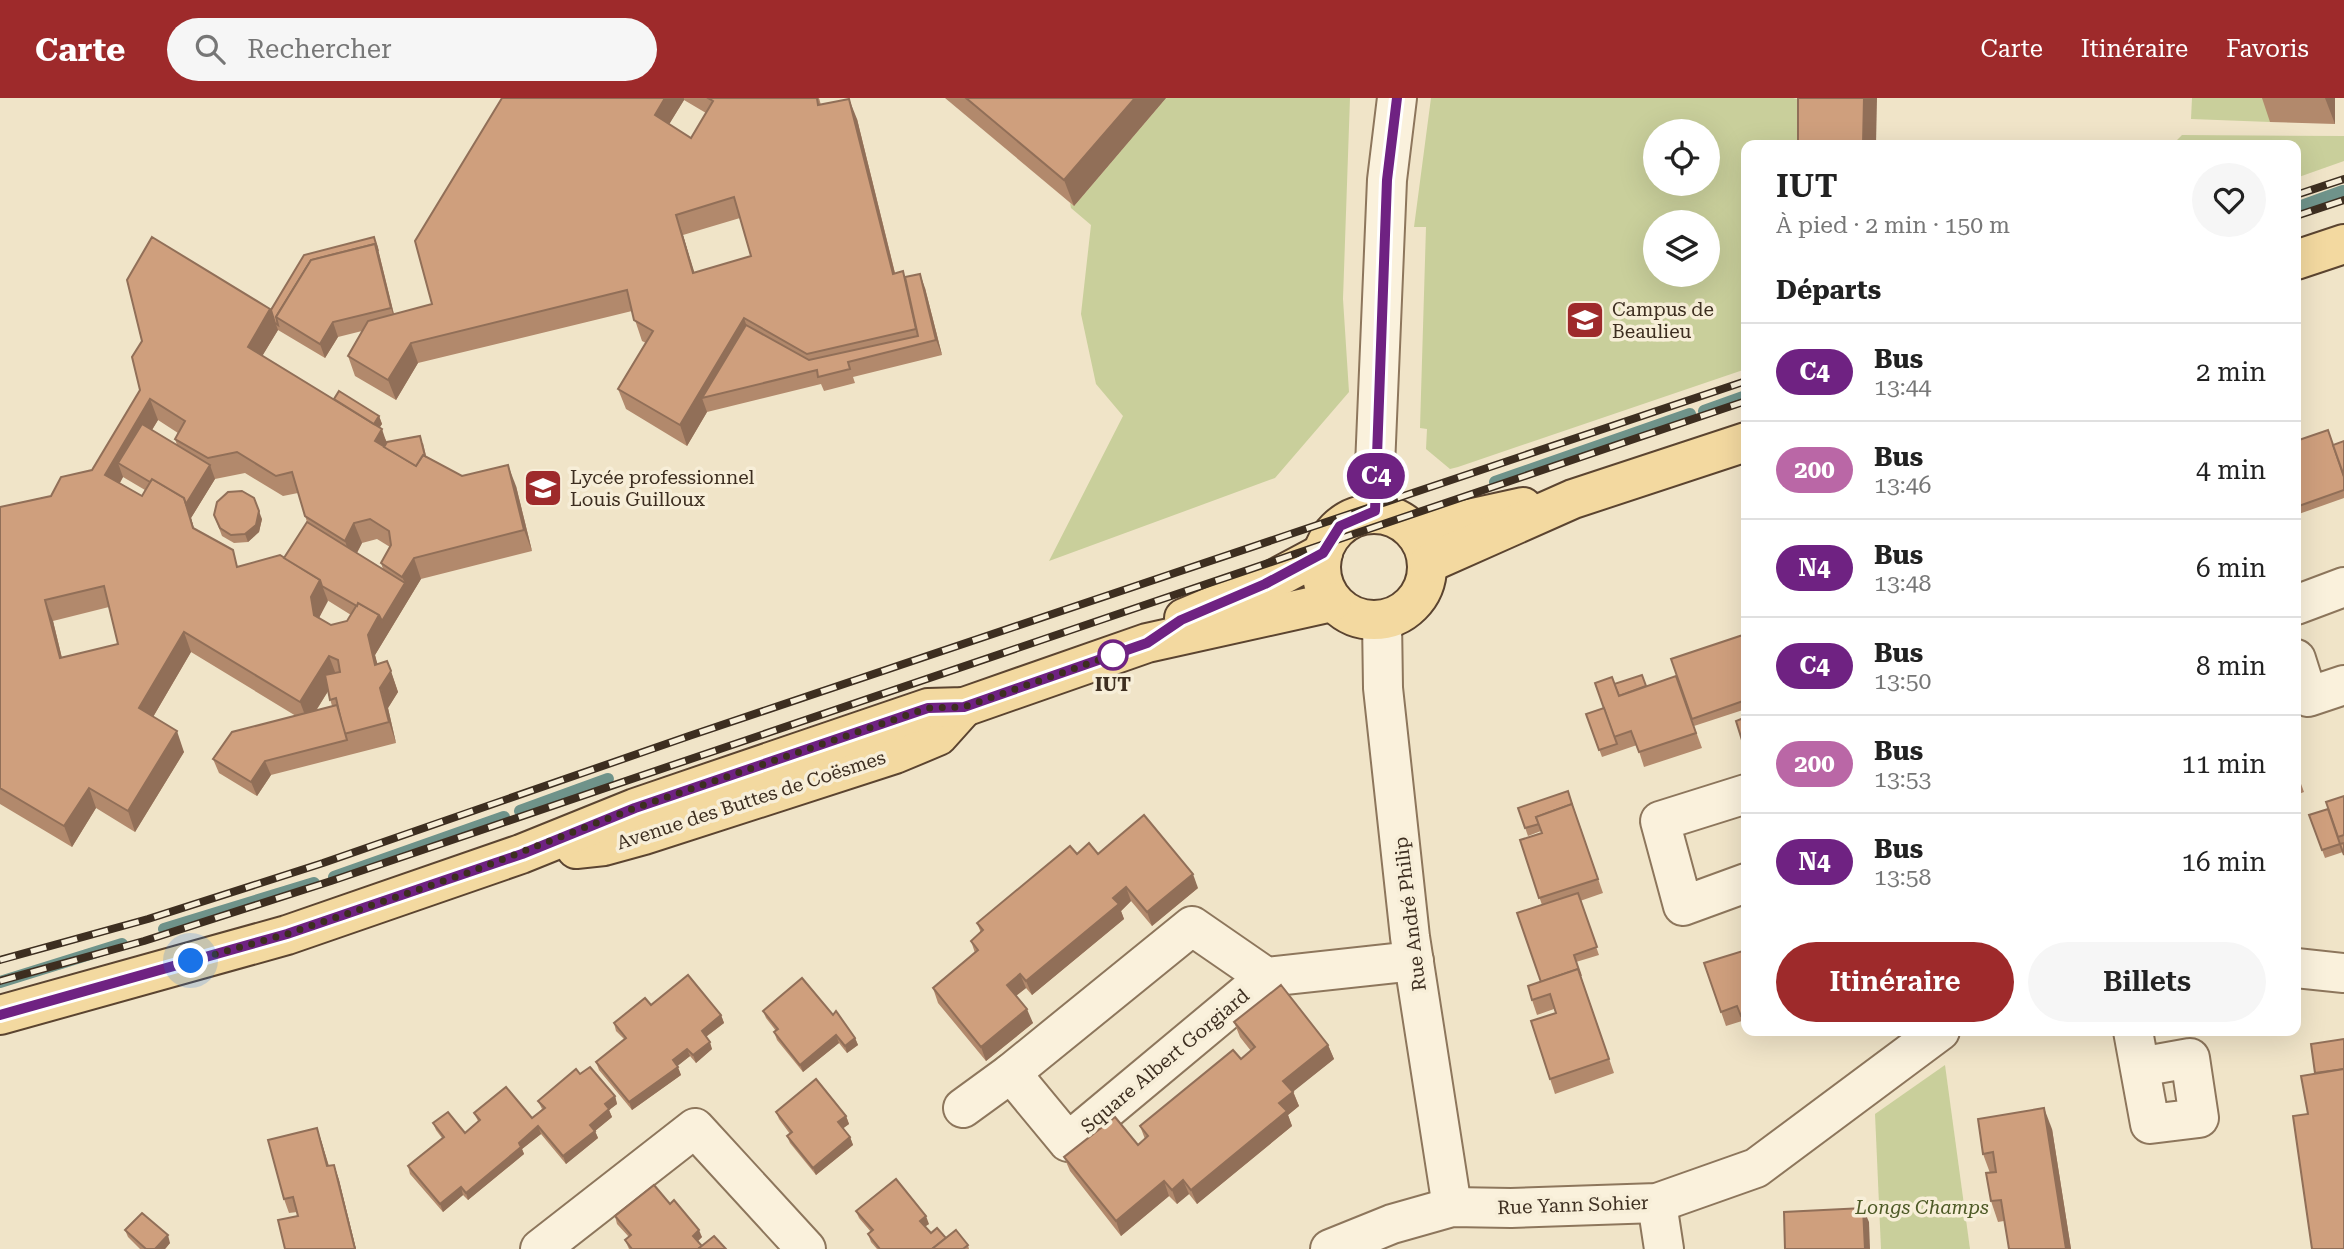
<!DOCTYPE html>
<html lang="fr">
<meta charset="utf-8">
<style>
:root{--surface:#fff;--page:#f6f6f6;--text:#222;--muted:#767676;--line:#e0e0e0;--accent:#9e2a2b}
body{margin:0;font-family:"Roboto Serif",serif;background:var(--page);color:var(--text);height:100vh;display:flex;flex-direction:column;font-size:26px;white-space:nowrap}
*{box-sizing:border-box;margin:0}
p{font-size:23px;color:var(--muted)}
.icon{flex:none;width:38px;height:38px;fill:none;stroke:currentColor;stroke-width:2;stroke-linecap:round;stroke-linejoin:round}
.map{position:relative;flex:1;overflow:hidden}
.drawer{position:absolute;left:1741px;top:42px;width:560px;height:896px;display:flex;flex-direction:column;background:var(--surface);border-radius:14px;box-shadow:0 7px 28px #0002}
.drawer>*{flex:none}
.badge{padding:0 14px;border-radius:23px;font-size:24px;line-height:46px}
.fabs{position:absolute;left:1643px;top:21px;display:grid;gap:14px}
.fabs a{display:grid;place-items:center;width:77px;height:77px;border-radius:50%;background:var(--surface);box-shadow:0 7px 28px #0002;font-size:35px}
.you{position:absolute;width:35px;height:35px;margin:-18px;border:5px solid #fff;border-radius:50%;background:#1a73e8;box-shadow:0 0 0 10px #1a73e833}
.map>.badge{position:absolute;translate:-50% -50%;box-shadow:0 0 0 4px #fff}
h2{padding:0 35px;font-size:26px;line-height:63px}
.round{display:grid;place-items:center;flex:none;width:74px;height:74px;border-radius:37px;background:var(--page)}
.headline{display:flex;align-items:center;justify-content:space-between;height:119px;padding:0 35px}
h1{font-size:33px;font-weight:600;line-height:52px}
.action{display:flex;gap:14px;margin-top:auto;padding:14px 35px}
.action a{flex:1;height:80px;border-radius:42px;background:var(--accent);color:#fff;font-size:28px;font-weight:600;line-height:80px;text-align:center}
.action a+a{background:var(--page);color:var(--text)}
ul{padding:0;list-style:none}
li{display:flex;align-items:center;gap:21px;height:98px;padding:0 35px;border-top:2px solid var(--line)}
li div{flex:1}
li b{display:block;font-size:26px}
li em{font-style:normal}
li .badge{min-width:77px;font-weight:700;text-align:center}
header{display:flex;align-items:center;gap:42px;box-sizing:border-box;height:98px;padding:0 35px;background:var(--accent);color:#fff}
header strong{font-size:33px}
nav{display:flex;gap:38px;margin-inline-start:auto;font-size:24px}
.search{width:490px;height:63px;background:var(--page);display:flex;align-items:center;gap:18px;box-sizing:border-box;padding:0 24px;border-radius:38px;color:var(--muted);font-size:26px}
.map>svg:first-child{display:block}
</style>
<header>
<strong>Carte</strong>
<div class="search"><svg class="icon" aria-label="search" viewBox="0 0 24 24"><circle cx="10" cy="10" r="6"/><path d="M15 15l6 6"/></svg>Rechercher</div>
<nav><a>Carte</a><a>Itinéraire</a><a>Favoris</a></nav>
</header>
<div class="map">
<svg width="2344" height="1151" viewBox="0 0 2344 1151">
<rect width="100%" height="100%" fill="#f0e4c8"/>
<!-- green -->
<g fill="#c9cf9b" fill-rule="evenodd">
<path d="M1166 0H1350L1343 201 1349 294 1275 380 1049 463 1123 318 1096 286 1081 216 1091 127 1071 110 1070 105 1074 108Z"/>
<path d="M1431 0H1793L1811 4 1810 47H1746V271L1458 369 1450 371 1426 351 1427 331 1420 330 1426 129H1414ZM1656 33H1708V86H1656ZM1656 124H1708V177H1656Z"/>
<path d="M2192 0H2271L2270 24 2191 21Z"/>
<path d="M2182 37 2344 38V63L2296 80V47H2172Z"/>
<path d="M1945 967 1970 1151H1881L1875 1016Z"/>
</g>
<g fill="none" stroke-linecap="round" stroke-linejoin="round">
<!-- stream -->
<g stroke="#6f938a" stroke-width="12">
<path d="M2296 110 2343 93"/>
<path d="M1704 313 1746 298"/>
<path d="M1495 384 1690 316"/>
<path d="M520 713 608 681"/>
<path d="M334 779 504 719"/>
<path d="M164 831 314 785"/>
<path d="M0 884 122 846"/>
</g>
<!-- minor casing -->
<g stroke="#8d765c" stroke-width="42">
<g id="minor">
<path d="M1373 416 1387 82 1397 0"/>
<path d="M2296 507 2344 489"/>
<path d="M1382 522 1383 590 1410 839 1452 1109"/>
<path d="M2296 561 2308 599 2344 587"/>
<path d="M1746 696 1660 723 1683 808 1746 785"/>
<path d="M2296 870 2344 875"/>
<path d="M1266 879 1068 1044 1011 975 1192 828 1266 879 1414 863"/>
<path d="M2133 933 2150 1026 2199 1020 2190 960 2140 969"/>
<path d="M963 1010 1011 975"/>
<path d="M1657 1105 1664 1151"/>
<path d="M540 1151 695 1030 806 1151"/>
<path d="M1330 1151 1392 1126 1452 1109 1511 1110 1657 1105 1756 1070 1940 933"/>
</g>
</g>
<!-- major casing -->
<g stroke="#5b4430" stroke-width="42">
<g id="major">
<path d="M2296 162 2344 146"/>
<circle cx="1374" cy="469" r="53"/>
<path d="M1414 433 1523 409"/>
<path d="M1429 465 1573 401 1746 344"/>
<path d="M1184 520 1265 486 1323 455"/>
<path d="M576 751 604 748 644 737 895 656 938 638 964 609"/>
<path d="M0 917 287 837 521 756 635 710 928 610 964 609 1147 545 1332 504"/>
</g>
</g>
<!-- minor -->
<use href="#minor" stroke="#faf1dc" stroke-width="38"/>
<!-- major -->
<use href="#major" stroke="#f3d9a0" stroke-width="38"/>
<!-- rail casing -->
<g stroke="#3d2e20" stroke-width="8">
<g id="rail">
<path d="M2296 97 2344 81"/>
<path d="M2296 118 2344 102"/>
<path d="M0 862 148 821 323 765 689 638 1746 283"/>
<path d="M0 883 144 843 331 783 1746 303"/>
</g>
</g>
<!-- rail -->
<use href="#rail" stroke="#f7eed8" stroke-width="5" stroke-dasharray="16" stroke-linecap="butt"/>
</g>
<!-- wall -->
<g fill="#b2896c" fill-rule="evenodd">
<path d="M502 0H819L821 7 857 21 895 175 925 190 942 257 853 279 855 285 824 293 821 286 707 314 687 348 626 311 618 291 646 245 642 243 632 213 418 265 396 302 355 278 348 258 362 233 338 239 325 260 278 232 262 258 333 301 379 318 382 326 379 330 387 344 423 345 426 358 462 378 516 388 532 453 421 481 375 557 377 566 387 563 398 594 388 610 396 645 271 677 257 698 219 675 213 661 296 618 191 554 153 619 184 654 135 734 96 710 72 749 0 706V409L51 398 92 372 140 292 142 243 270 211 377 147 394 216 432 206ZM684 2 706 15 691 40 669 26ZM740 120 751 158 694 175 683 137ZM158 322 178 335 175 341 177 347 152 332ZM245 375 283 398 298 395 307 424 284 460 239 469 194 431 191 420 215 381ZM123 379 145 392 142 398 120 385ZM377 441 390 449 381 465 383 471 357 455 362 445ZM327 502 351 517 347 523 331 527 319 520ZM109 509 118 546 62 560 53 523ZM328 593 332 608 316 613Z"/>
<path d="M945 0H1166L1074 108Z"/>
<path d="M2262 0H2335V26L2270 24Z"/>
<path d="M2296 343 2344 378V400L2296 417Z"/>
<path d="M214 417 262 421 259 434 248 444 234 445 222 438Z"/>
<path d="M1746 536V611L1694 628 1671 561Z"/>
<path d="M1676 578 1702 650 1644 669 1637 647 1602 659 1586 616 1604 610 1617 593 1646 588Z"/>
<path d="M2296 672 2304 694 2296 697Z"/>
<path d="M1568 693 1603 795 1580 803 1599 857 1576 864 1614 975 1555 996 1531 923 1556 915 1554 911 1537 917 1532 902 1541 884 1542 807 1520 742 1542 735 1541 733 1528 738 1518 710Z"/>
<path d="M2344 698V757L2343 754 2325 760 2309 717 2328 711Z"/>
<path d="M1077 756H1098L1198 790 1152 828 1131 803 1121 813 1124 821 1032 897 1026 890 1016 898 1033 925 986 963 938 905 933 890 975 855 971 843 981 835 977 825Z"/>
<path d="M1746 852V932L1742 923 1726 928 1704 865Z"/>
<path d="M651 907 721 917 724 925 706 939 712 951 696 965 690 958 677 968 681 977 632 1012 599 972 596 964 624 941 616 933 614 925Z"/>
<path d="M763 913 833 917 855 940 858 947 847 955 839 945 803 974 777 942 774 934 776 933 766 920Z"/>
<path d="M1234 924 1328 947 1334 961 1293 993 1299 1008 1288 1017 1292 1028 1197 1106 1189 1096 1177 1106 1169 1098 1121 1138 1070 1073 1064 1059 1138 1047 1145 1041 1140 1028 1241 961 1251 953 1240 939Z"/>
<path d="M580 976 615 998 617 1006 609 1012 612 1019 595 1033 598 1040 566 1066 541 1036 522 1051 524 1056 468 1102 463 1097 443 1114 410 1076 408 1068 442 1040 436 1032 433 1025 465 1035 478 1023 474 1015 532 1020 542 1011 538 1003Z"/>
<path d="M776 1014 846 1018 849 1026 843 1030 850 1039 853 1047 816 1077 790 1045 787 1038 790 1036 779 1021Z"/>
<path d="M317 1030 329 1068 334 1067 339 1082 356 1151 298 1118 297 1114 289 1115 284 1101Z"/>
<path d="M2052 1031 2071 1151H2009L2004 1123 1998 1124 1991 1103 1990 1075 1983 1056Z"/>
<path d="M670 1106 702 1139 698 1143 702 1148 726 1151H629L625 1142 629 1139 617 1126 615 1118Z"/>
<path d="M856 1113 929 1126 925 1128 931 1135 968 1147 969 1151H877L871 1144 868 1136 871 1134 859 1120Z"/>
<path d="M125 1132 170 1145 165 1151H140L128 1139Z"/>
</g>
<!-- shaded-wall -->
<g fill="#916f58">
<path d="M665 0H684V2L662 38 655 17Z"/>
<path d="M1135 0H1166L1074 108 1064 82Z"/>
<path d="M1864 0H1877L1876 47H1863Z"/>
<path d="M2325 0H2335V26Z"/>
<path d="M849 1 857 21 900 196 893 176Z"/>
<path d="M676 117 683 137 701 196 693 175Z"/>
<path d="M374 139 377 147 396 225 391 210Z"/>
<path d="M920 176 925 190 942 257 936 242Z"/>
<path d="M270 211 278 232 255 270 248 249Z"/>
<path d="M744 220 751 241 702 300 707 314 687 348 680 327Z"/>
<path d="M333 224 338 239 325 260 320 246Z"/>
<path d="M411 245 418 265 396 302 388 282Z"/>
<path d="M150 301 158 322 128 371 118 365 123 379 112 398 105 377Z"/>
<path d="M379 318 382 326 372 341 369 334Z"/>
<path d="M382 331 389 352 375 343Z"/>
<path d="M210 367 215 381 191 420 200 451 184 400Z"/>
<path d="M508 367 516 388 532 453 524 432Z"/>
<path d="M259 413 262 421 259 434 248 444 245 436Z"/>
<path d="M354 425 362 445 352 464 345 443Z"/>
<path d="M414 460 421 481 375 557 383 586 391 573 398 594 388 610 396 645 389 624 368 537 379 517 405 485 402 479Z"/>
<path d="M320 482 328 503 319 520 314 517 311 499Z"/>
<path d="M45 502 53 523 67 581 60 560Z"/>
<path d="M184 534 191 554 146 631 139 610Z"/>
<path d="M329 558 337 579 308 625 300 604Z"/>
<path d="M177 633 184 654 135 734 128 713Z"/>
<path d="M265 663 271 677 257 698 251 684Z"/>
<path d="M89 690 96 710 72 749 64 728Z"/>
<path d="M1193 776 1198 790 1152 828 1147 814Z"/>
<path d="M1126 789 1131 803 1121 813 1124 821 1032 897 1026 883Z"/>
<path d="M1020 876 1026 890 1012 901 1007 887Z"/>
<path d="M1027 911 1033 925 986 963 981 949Z"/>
<path d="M721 917 724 925 704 940 702 933Z"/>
<path d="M836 937 839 945 803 974 800 967Z"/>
<path d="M855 940 858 947 847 955 845 948Z"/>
<path d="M710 944 712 951 696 965 693 957Z"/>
<path d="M1328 947 1334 961 1289 997 1283 983Z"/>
<path d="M687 951 690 958 675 970 673 962Z"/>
<path d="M678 969 681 977 632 1012 629 1004Z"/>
<path d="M1293 994 1299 1008 1288 1017 1292 1028 1197 1106 1191 1092 1279 1005Z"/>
<path d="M615 998 617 1006 609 1012 612 1019 595 1033 598 1040 566 1066 563 1058 590 1027 605 1006Z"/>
<path d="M2044 1010 2052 1031 2071 1151H2066Z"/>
<path d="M846 1018 849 1026 841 1032 838 1024Z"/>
<path d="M538 1028 541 1036 522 1051 524 1056 468 1102 466 1095 519 1045Z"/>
<path d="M317 1030 322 1045 333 1083 327 1068Z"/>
<path d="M850 1039 853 1047 816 1077 813 1070Z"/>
<path d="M334 1067 339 1082 356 1151H355Z"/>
<path d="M1183 1082 1189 1096 1177 1106 1172 1092Z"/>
<path d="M1164 1083 1169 1098 1121 1138 1116 1123Z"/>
<path d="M461 1089 463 1097 443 1114 440 1106Z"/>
<path d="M1863 1110 1869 1124 1870 1151H1865Z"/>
<path d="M926 1118 929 1126 923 1130 920 1123Z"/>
<path d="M699 1132 702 1139 696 1145 693 1138Z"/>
<path d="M168 1137 170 1145 165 1151H155Z"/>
</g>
<!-- building -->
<g fill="#cf9f7d" stroke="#916f58" stroke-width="2" fill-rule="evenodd">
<path d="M502 0H665L655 17 691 40 713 3 708 0H817L818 7 849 1 893 176 903 173 916 231 807 256 744 220 680 327 618 291 653 233 634 222 627 192 411 245 388 282 348 258 368 223 432 206 415 143ZM734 99 751 158 693 175 676 117Z"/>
<path d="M966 0H1135L1064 82Z"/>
<path d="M1798 0H1864L1863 47H1798Z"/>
<path d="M152 139 270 211 248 249 382 331 375 343 416 368 423 357 462 378 508 367 524 432 414 460 402 479 381 465 391 447 389 433 370 421 354 425 345 443 305 418 292 374 276 378 237 354 208 360 175 341 185 323 150 301 105 377 142 398 152 381 184 400 193 430 233 452 237 469 280 457 320 482 311 499 314 517 331 527 347 523 358 505 379 517 368 537 375 567 387 563 391 573 380 590 389 624 344 636 336 600 330 602 325 577 340 574 338 562 329 558 300 604 184 534 139 610 177 633 128 713 89 690 64 728 0 690V409L51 398 61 379 92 372 140 292 132 259 142 243 127 182ZM104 488 118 546 60 560 45 502Z"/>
<path d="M374 139 378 153 375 146 311 162 276 219 278 227 275 225 271 212 304 157Z"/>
<path d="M375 146 391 210 333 224 320 246 276 219 311 162Z"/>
<path d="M920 176 936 242 848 264 850 271 818 279 817 272 702 300 746 227 809 262 918 238 905 179Z"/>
<path d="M339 293 379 318 374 326 334 301Z"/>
<path d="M142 326 210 367 186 406 184 400 152 381 150 384 118 365Z"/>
<path d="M2328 332 2344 379V392L2296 409V343Z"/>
<path d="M420 338 425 358 423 357 416 368 384 349 387 344Z"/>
<path d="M2344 343V378L2333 347Z"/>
<path d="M242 393 254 400 259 413 256 427 245 436 231 437 220 430 214 417 217 404 228 394Z"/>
<path d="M307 424 405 485 382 523 379 517 358 505 357 508 322 488 320 482 284 460Z"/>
<path d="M1746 536V602L1692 621 1671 561Z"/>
<path d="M1642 577 1646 588 1619 598 1614 586Z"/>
<path d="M1676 578 1696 635 1639 654 1631 633 1614 639 1595 585 1612 579 1619 598Z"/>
<path d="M337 607 347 642 265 663 251 684 213 661 232 634Z"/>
<path d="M1604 610 1617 646 1599 652 1586 616Z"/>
<path d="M1746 619V655L1736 623Z"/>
<path d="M1568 693 1572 706 1536 719 1539 726 1525 730 1518 710Z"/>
<path d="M2344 698V737L2338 739 2326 704Z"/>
<path d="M1572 706 1598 781 1539 800 1520 742 1542 735 1536 719Z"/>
<path d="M2328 711 2340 746 2322 752 2309 717Z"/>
<path d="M1144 717 1193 776 1147 814 1126 789 1113 800 1119 806 1026 883 1020 876 1007 887 1027 911 981 949 933 890 978 852 971 843 983 832 977 825 1070 748 1077 756 1089 745 1098 756Z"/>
<path d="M2344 745V757L2340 746Z"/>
<path d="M1578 795 1597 849 1574 857 1581 878 1578 871 1541 884 1517 815Z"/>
<path d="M1746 852V916L1741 918 1737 908 1721 914 1704 865Z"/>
<path d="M1578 871 1609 961 1550 981 1531 923 1556 915 1550 896 1532 902 1528 888Z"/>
<path d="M688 877 721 917 702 933 710 944 693 957 687 951 673 962 678 969 629 1004 596 964 626 940 614 925 645 900 651 907Z"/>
<path d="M802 880 833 917 836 913 855 940 845 948 836 937 800 967 774 934 778 931 763 913Z"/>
<path d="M1281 887 1328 947 1283 983 1293 994 1279 1005 1287 1013 1191 1092 1183 1082 1172 1092 1164 1083 1116 1123 1064 1059 1115 1019 1138 1047 1148 1038 1140 1028 1233 952 1241 961 1255 949 1234 924Z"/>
<path d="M2344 941V971L2315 975 2311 946Z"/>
<path d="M590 969 615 998 605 1006 609 1011 590 1027 595 1033 563 1058 538 1028 519 1045 521 1049 466 1095 461 1089 440 1106 408 1068 444 1039 433 1025 448 1014 465 1035 480 1022 474 1015 506 989 532 1020 545 1010 538 1003 576 971 580 976Z"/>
<path d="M2344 971V1151H2312L2293 1018 2308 1016 2301 978Z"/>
<path d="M816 981 846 1018 838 1024 850 1039 813 1070 787 1038 792 1034 776 1014Z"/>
<path d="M2044 1010 2066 1151H2009L2001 1102 1991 1103 1986 1075 1996 1074 1993 1054 1983 1056 1978 1021Z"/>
<path d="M317 1030 327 1068 334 1067 355 1151H285L278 1122 298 1118 293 1099 284 1101 268 1042Z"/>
<path d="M896 1081 926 1118 920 1123 931 1135 937 1130 946 1140 932 1151H880L868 1136 873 1132 856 1113Z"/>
<path d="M654 1087 670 1106 674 1102 699 1132 693 1138 702 1148 698 1151H632L625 1142 631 1137 615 1118Z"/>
<path d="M1863 1110 1865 1151H1785L1784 1114Z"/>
<path d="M142 1115 168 1137 155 1151H146L125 1132Z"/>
<path d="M956 1132 968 1147 963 1151H932Z"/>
<path d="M714 1138 726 1151H698Z"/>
</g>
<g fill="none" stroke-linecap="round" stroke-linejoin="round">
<!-- line casing -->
<g stroke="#fff" stroke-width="16">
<path id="line" d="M0 917 287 836 522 756 635 710 928 610 964 609 1147 545 1181 522 1265 486 1323 455 1340 428 1375 413 1387 82 1397 0"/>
</g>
<!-- line -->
<use href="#line" stroke="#6f2282" stroke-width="10"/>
<!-- walk -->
<path stroke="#3d2e20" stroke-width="7" stroke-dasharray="0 12.6" d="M191 863 287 836 470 774 635 710 928 610 964 609 1113 557"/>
</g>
<!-- icons -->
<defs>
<g id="university-square" transform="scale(2.0125)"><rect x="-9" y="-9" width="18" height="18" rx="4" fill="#9e2a2b" stroke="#f7eed8"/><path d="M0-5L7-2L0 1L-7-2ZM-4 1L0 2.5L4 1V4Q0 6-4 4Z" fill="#fff"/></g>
<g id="school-square" transform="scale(2.0125)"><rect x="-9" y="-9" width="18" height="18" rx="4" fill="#9e2a2b" stroke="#f7eed8"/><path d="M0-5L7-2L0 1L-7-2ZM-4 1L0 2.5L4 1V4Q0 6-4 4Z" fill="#fff"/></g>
</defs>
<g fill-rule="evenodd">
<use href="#university-square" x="1585" y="222"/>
<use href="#school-square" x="543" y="390"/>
</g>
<!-- markers -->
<circle fill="#fff" stroke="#6f2282" stroke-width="3.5" cx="1113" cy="557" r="14"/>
<g text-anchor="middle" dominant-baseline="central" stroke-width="7" stroke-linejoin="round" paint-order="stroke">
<!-- poi labels -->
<g font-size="19" fill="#3d2e20" stroke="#f7eed8" text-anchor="start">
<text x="1612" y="211">Campus de<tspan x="1612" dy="22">Beaulieu</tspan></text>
<text x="570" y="379">Lycée professionnel<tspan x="570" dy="22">Louis Guilloux</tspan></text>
</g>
<!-- stop labels -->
<g font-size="19" font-weight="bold" fill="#3d2e20" stroke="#f7eed8">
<text x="1113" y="586">IUT</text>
</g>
<!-- street labels -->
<g font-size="19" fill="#3d2e20" stroke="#f7eed8">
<text transform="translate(751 702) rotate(-18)">Avenue des Buttes de Coësmes</text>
<text transform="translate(1410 816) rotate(-97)">Rue André Philip</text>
<text transform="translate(1165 963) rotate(-40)">Square Albert Gorgiard</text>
<text transform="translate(1573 1107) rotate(-2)">Rue Yann Sohier</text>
</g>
<!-- park labels -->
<g font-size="19" font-style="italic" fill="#4d5a26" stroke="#f7eed8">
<text x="1922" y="1109">Longs Champs</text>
</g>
</g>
</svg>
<div class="fabs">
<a><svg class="icon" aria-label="locate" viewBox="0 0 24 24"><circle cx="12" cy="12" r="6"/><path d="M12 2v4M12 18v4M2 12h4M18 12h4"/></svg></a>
<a><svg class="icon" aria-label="layers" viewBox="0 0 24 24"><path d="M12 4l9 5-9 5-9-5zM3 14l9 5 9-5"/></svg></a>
</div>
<div class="you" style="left:191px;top:863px"></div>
<b class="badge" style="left:1376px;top:378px;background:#6f2282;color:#fff">C4</b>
<section class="drawer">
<div class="headline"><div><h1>IUT</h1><p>À pied · 2 min · 150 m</p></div><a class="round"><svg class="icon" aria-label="heart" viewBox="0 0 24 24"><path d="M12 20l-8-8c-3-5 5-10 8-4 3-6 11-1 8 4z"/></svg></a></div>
<h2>Départs</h2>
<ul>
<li><span class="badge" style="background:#6f2282;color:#fff">C4</span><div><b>Bus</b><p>13:44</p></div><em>2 min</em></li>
<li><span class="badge" style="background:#ba67a6;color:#fff">200</span><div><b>Bus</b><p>13:46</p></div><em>4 min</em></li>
<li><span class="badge" style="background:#6f2282;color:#fff">N4</span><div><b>Bus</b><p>13:48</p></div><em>6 min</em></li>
<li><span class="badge" style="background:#6f2282;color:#fff">C4</span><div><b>Bus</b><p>13:50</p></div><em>8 min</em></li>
<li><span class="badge" style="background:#ba67a6;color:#fff">200</span><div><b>Bus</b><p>13:53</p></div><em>11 min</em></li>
<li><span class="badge" style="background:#6f2282;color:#fff">N4</span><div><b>Bus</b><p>13:58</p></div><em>16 min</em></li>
</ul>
<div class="action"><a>Itinéraire</a><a>Billets</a></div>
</section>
</div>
